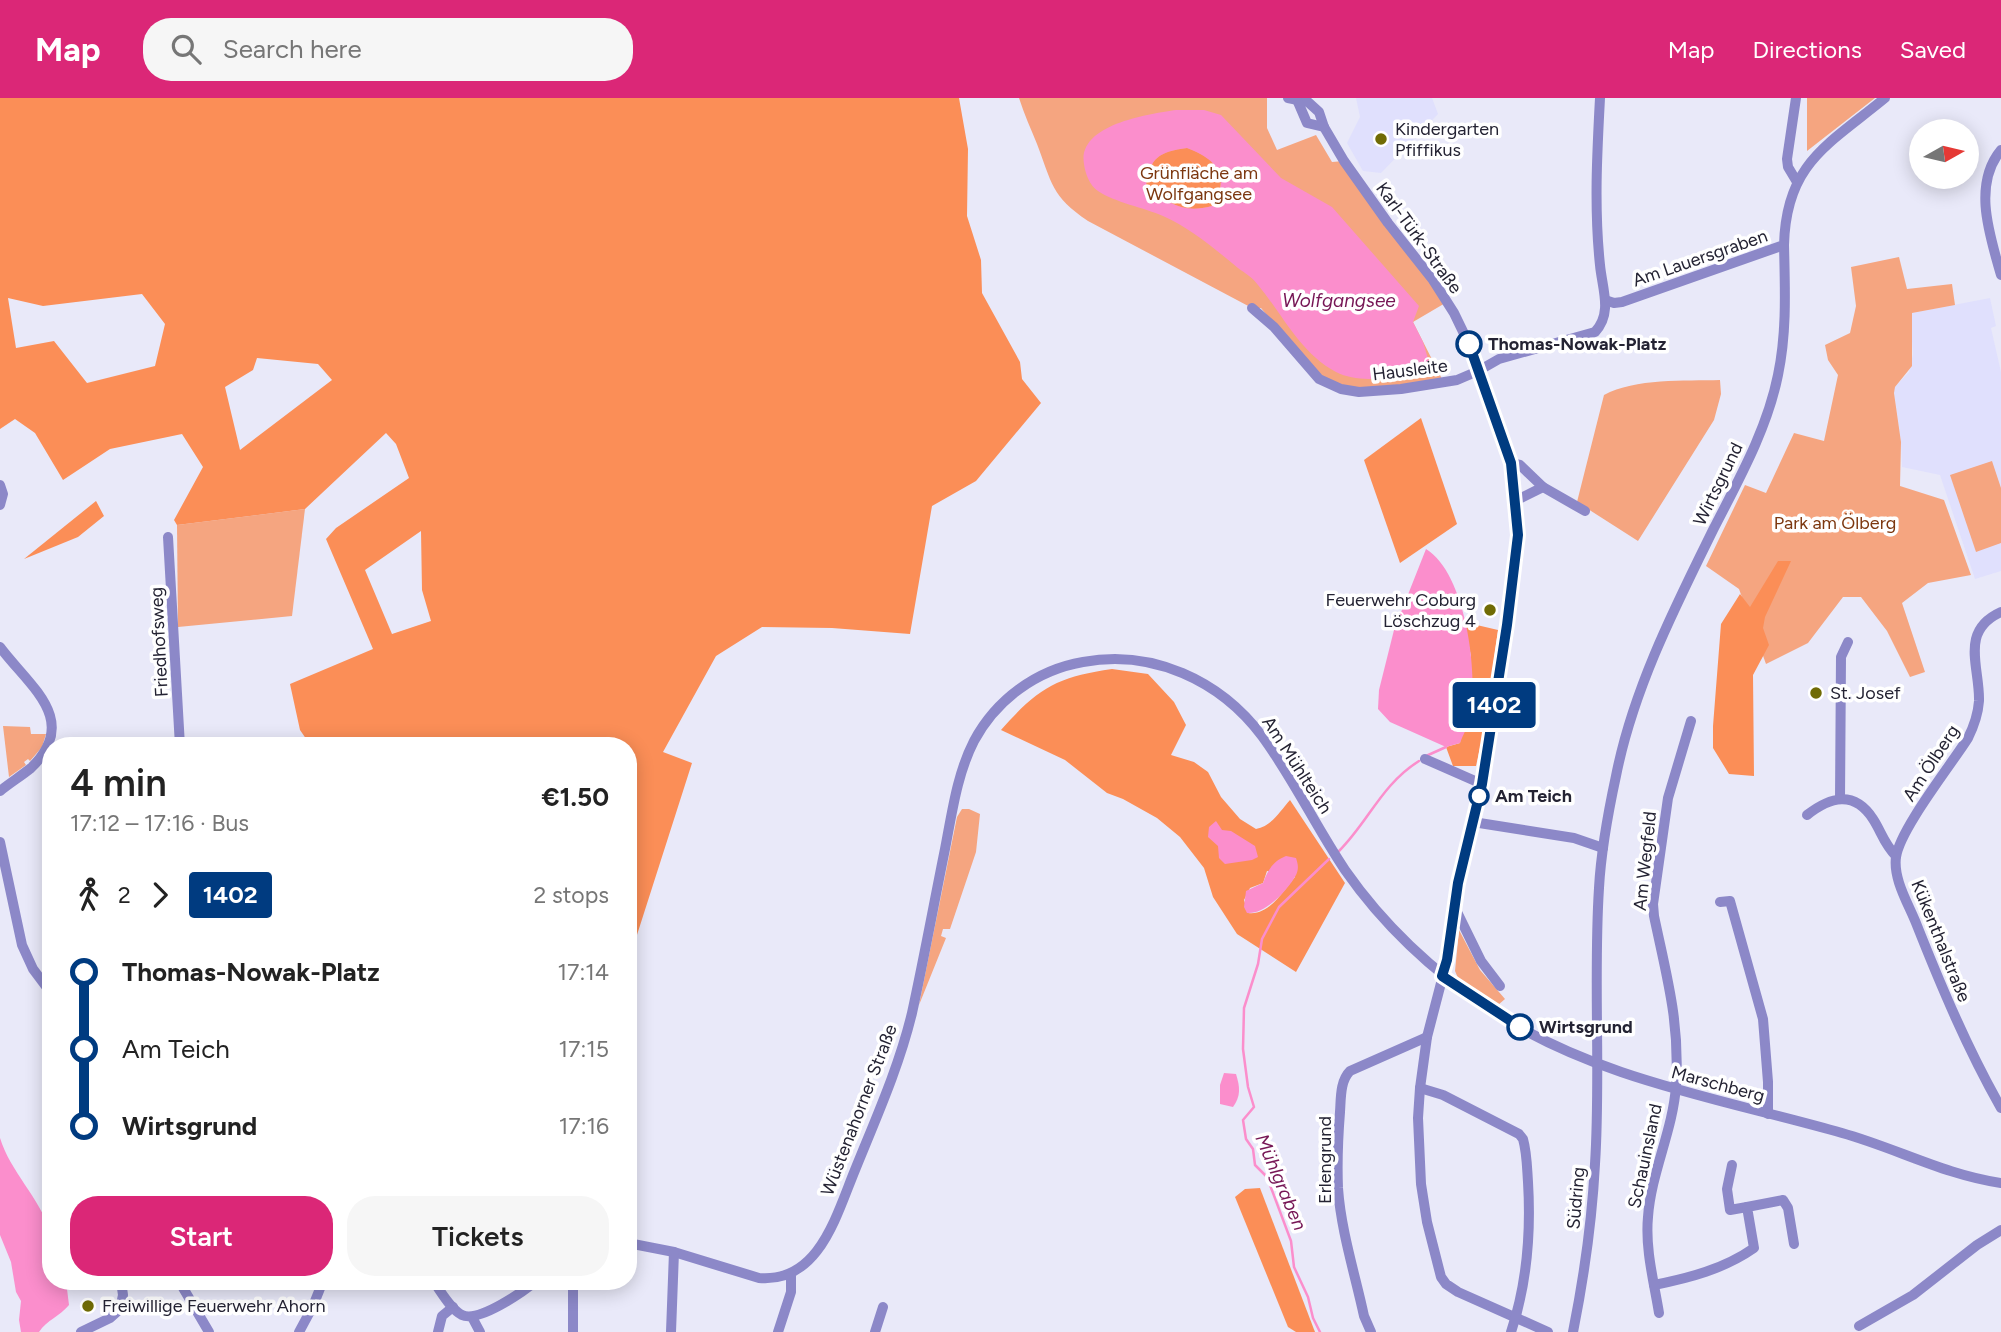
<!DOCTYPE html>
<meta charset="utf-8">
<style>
:root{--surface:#fff;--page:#f6f6f6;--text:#222;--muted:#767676;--accent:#db2777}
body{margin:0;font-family:Figtree,sans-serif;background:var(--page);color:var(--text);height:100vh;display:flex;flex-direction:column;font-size:26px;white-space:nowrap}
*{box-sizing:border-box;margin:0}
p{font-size:23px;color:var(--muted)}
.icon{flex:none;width:38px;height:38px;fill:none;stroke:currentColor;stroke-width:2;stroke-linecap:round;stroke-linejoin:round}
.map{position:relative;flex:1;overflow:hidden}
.details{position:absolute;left:42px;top:639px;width:595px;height:553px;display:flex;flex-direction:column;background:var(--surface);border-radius:28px;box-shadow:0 4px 18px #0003}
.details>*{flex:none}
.badge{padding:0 14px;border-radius:5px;font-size:24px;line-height:46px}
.needle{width:46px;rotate:82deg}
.controls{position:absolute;left:1909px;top:21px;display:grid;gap:14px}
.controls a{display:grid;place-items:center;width:70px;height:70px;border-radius:50%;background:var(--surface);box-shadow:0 4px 18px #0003;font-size:35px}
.map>.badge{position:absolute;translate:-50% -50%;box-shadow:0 0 0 4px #fff}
.legs{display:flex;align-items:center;gap:10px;height:77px;padding:0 28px;font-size:23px}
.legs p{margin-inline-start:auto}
.headline{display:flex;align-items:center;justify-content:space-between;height:119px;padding:0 28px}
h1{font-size:38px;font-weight:600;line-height:52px}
.primary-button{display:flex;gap:14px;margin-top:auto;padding:14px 28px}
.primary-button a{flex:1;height:80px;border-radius:28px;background:var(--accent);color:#fff;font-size:28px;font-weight:600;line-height:80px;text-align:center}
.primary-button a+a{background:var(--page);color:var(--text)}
ul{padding:0 28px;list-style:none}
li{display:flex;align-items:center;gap:24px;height:77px;font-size:26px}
li i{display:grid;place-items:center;width:10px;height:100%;margin:0 9px;background:currentColor}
li i::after{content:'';width:18px;height:18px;margin:-9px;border:5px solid;border-radius:50%;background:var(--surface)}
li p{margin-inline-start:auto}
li:first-child i{background:linear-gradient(#0000 50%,currentColor 0)}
li:last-child i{background:linear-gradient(currentColor 50%,#0000 0)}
header{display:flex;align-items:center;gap:42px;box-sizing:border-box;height:98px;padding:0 35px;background:var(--accent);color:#fff}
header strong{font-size:33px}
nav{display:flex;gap:38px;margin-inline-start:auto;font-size:24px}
.search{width:490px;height:63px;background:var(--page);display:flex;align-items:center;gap:18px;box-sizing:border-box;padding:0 24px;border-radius:28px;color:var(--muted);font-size:26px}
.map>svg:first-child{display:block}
</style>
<header>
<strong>Map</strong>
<div class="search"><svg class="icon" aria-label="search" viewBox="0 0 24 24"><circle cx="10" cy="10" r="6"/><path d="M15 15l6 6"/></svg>Search here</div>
<nav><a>Map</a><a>Directions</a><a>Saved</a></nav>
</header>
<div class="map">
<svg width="2001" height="1234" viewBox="0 0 2001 1234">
<rect width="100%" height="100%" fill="#e9e9f9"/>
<!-- built -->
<g fill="#e0e0fd">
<path d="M1356 0H1432L1438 16 1381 75 1363 73 1347 45 1360 19Z"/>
<path d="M1990 200 1996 228 1991 230 2001 274V473L1975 481 1940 377 1902 369 1901 344 1894 294 1895 289 1909 274 1913 256 1911 231 1912 215Z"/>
</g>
<!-- green -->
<g fill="#f5a580">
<path d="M1019 0H1267V30L1277 52 1316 37 1332 64 1344 63 1447 204 1413 224 1442 281 1365 292 1347 290 1316 276 1261 210H1252L1088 123C1051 98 1052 85 1037 46 1031 31 1024 16 1019 0Z"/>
<path d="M1807 0H1875L1807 53Z"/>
<path d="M1899 159 1907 191 1952 186 1955 207 1912 215V268L1895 289 1894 295 1901 344 1900 388 1944 402 1971 477 1928 485 1902 505 1925 574 1910 579 1887 533 1861 499H1843L1808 545 1766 566 1739 491 1706 468 1745 387 1766 395 1794 335 1824 343 1838 277 1828 262 1825 247 1850 235 1856 208 1851 169Z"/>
<path d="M1720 282 1721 296 1714 322 1638 443 1577 404 1604 297C1635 280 1685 283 1720 282Z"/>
<path d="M1992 363 2001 390V445L1976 454 1950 377Z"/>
<path d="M305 411 292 518 178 529 177 427Z"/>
<path d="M3 628 30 629 31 636H46L42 649 30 663 28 661 24 664 26 667 9 679Z"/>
<path d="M962 711H969L980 716 976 754 950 831H943L941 838 946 840 919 907 957 719Z"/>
<path d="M1459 832 1480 872 1505 901 1498 907 1458 880 1455 873Z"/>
</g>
<!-- forest -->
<g fill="#fb8e57" fill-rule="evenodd">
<path d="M0 0H959L968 51 967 118 981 162 982 195 1020 264 1022 281 1041 305 976 383 932 408 910 536 832 530 762 529 716 558 663 654 692 665 628 865V648H311L300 632 290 586 373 551 326 441 336 430 409 380 396 346 386 335 305 411 177 427 174 422 203 369 182 336 110 351 63 382 35 335 15 321 0 331ZM142 196 165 226 155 268 87 285 54 243 16 250 8 200 43 208ZM257 260 318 266 332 282 240 352 225 289 253 272ZM421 433 422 492 431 523 392 536 365 472Z"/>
<path d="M1187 50C1217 61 1231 77 1212 108 1182 116 1170 105 1146 88 1150 59 1159 54 1187 50Z"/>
<path d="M1421 320 1457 426 1400 465 1364 362Z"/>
<path d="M96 403 104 418 78 439 24 461Z"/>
<path d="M1778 463H1791L1765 519 1763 530 1769 547 1753 577 1754 678 1729 676 1713 650V628L1721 526 1740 496 1750 509Z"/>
<path d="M1464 524 1498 532 1485 627 1476 668H1453L1446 649 1460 645 1471 558Z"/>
<path d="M1112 571 1148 576 1174 604 1186 627 1171 657 1194 664 1208 674 1221 699 1240 721 1256 731C1272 728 1280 713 1290 702L1345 785 1296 874 1237 836 1213 799 1204 770 1180 739 1157 720 1123 701 1107 695 1065 662 1001 632C1038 590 1057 579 1112 571ZM1267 773 1295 779C1283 793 1269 818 1248 815L1244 802 1250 790 1263 785Z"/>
<path d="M1260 1090 1315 1234H1296L1288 1229 1235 1099 1245 1091Z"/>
</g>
<!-- water -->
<g fill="#fb8ecc" fill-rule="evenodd">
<path d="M1176 12H1204L1221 17 1281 80 1332 109 1419 208 1413 224 1423 244 1429 264C1404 279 1364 288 1336 274 1300 255 1283 217 1258 187 1253 180 1245 175 1238 170 1215 151 1190 130 1163 118 1145 110 1114 104 1098 93 1090 88 1085 75 1084 66 1077 26 1150 16 1176 12ZM1187 50C1216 61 1232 78 1212 108 1182 116 1169 105 1146 88 1150 59 1159 54 1187 50Z"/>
<path d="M1426 451C1466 475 1479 577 1470 619 1468 628 1463 637 1460 645L1446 649 1390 624 1378 611 1379 592 1394 532Z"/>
<path d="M1216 723 1222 732 1231 733 1255 748 1258 759 1252 762 1225 766 1219 760 1218 748 1208 739 1209 729Z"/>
<path d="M1286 758 1296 760C1298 766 1299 771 1296 777 1288 792 1265 817 1247 815L1244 809 1246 793 1263 785C1268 772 1273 763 1286 758Z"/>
<path d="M1224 975 1236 976C1240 989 1241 998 1233 1009L1220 1006V987Z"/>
<path d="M0 1040C10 1073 39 1099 50 1133 55 1147 51 1168 51 1183H66L69 1207C60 1218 47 1222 39 1234H21L19 1222 21 1203 16 1194 11 1164 0 1137Z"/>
</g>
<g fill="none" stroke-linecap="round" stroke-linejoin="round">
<!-- stream -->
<g stroke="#fb8ecc" stroke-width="2.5">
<path d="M1426 658 1446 649"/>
<path d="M1339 753C1369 723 1381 687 1419 663"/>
<path d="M1320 1234 1313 1220 1308 1199 1294 1169 1291 1143 1267 1079 1255 1067 1253 1051 1246 1041 1243 1022 1254 1009 1248 989 1243 951 1244 910 1258 866 1262 841 1279 809 1329 761"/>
</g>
<!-- minor -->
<g stroke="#8c88c8" stroke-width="10">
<path d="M1288 0 1308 4 1319 14 1324 29 1344 63 1388 125 1433 182 1454 215 1468 244 1511 365 1518 420V449L1482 686 1458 785 1447 862 1427 939 1420 990 1418 1020 1421 1086 1427 1124 1441 1179 1446 1186 1458 1194 1548 1234"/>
<path d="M1796 0 1787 61 1788 69 1797 84"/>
<path d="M1298 4 1307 25 1324 29"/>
<path d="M2001 52C1972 87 1990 138 2001 177"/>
<path d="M1605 202 1614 205 1622 204 1784 147C1786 65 1828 47 1885 0"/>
<path d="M1252 210 1274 229 1319 281 1341 291 1359 294 1401 291 1457 282 1478 273 1499 261 1595 234C1613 215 1602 190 1600 167 1594 111 1597 56 1600 0"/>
<path d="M1511 365 1520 367 1543 389 1585 413"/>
<path d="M0 387 3 396 0 407"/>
<path d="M1517 402 1543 389"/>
<path d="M168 439 180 648"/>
<path d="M2001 514C1959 533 1980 569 1979 603 1978 617 1974 628 1968 640 1951 667 1900 731 1896 759 1893 781 1908 805 1916 825 1941 888 1967 950 2001 1010"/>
<path d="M0 549C29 588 81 622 31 670 21 678 10 685 0 693"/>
<path d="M1425 661 1482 686"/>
<path d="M1840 701 1841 559 1848 544"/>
<path d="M1807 717C1830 699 1854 692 1873 721 1881 733 1884 746 1896 758"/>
<path d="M1473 724 1574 740 1603 750"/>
<path d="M0 744 22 847 33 871 51 895"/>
<path d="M1720 804 1730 803 1763 921 1768 984V1016"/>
<path d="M1455 810 1481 863 1500 888"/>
<path d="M1420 990 1443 997 1519 1036 1523 1041C1527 1055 1527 1070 1528 1084 1531 1134 1527 1186 1511 1234"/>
<path d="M1732 1067 1727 1091 1730 1112 1747 1109"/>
<path d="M628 1145 674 1154 759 1180C819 1185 836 1118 855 1072 876 1020 899 969 912 915 924 860 934 805 945 751 952 715 957 676 974 643 996 602 1036 572 1083 564 1152 551 1220 582 1262 638 1293 680 1316 729 1345 772 1384 828 1435 875 1492 913 1598 982 1723 1001 1842 1035 1896 1050 1945 1077 2001 1085"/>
<path d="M179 1183 209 1234"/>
<path d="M433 1183C441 1193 450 1211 462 1217 478 1225 523 1194 536 1183"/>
<path d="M573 1183V1234"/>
<path d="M1654 1187C1689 1180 1724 1171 1754 1150L1747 1109 1783 1102 1788 1110 1794 1146"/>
<path d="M1659 1215C1654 1184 1645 1151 1648 1119 1651 1075 1673 1032 1676 988 1680 924 1667 880 1654 818L1653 806 1668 700 1691 623"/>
<path d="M472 1219 480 1234"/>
<path d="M1859 1228 1913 1197 1977 1147 2001 1132"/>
<path d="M81 1234 110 1220 120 1211 123 1197 121 1183"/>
<path d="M299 1234 313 1208 323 1183"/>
<path d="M438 1234 442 1218 453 1209"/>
<path d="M671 1234 674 1154"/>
<path d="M778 1234 791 1194V1177"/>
<path d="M875 1234 883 1209"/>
<path d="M1371 1234 1364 1218C1355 1176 1341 1133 1338 1090 1337 1065 1338 1039 1340 1014 1341 1000 1340 983 1350 973L1427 939"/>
<path d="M1573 1234C1584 1179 1592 1123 1595 1066 1601 974 1593 882 1599 790 1601 753 1608 715 1616 678 1633 592 1674 511 1713 432 1738 383 1767 332 1778 277 1787 234 1785 191 1784 147"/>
</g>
</g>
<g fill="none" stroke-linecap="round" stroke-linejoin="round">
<!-- line-1 casing -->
<g stroke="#fff" stroke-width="16">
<path id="line-1" d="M1469 246 1511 365 1518 437 1507 527 1482 686 1458 785 1447 862 1442 878 1520 929"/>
</g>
<!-- line-1 -->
<use href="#line-1" stroke="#003b80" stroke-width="10"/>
</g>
<!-- markers -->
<g fill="#706b05" stroke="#fff" stroke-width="2.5">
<circle cx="1381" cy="41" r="7"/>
<circle cx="1490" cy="512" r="7"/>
<circle cx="1816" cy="595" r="7"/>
<circle cx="88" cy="1208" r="7"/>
</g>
<g fill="#fff" stroke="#003b80" stroke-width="3.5">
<circle cx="1469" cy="246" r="12"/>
<circle cx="1479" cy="698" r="9"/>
<circle cx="1520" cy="929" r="12"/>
</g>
<g text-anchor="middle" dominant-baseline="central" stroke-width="7" stroke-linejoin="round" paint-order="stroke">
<!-- poi labels -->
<g font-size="18" fill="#242333" stroke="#fff" text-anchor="start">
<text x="1395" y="31">Kindergarten<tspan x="1395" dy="21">Pfiffikus</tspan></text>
<text x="1476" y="502" text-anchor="end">Feuerwehr Coburg<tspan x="1476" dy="21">Löschzug 4</tspan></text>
<text x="1830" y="595">St. Josef</text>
<text x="102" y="1208">Freiwillige Feuerwehr Ahorn</text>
</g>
<!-- park labels -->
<g font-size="18" fill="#7c370f" stroke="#fff">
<text x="1199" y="75">Grünfläche am<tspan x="1199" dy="21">Wolfgangsee</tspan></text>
<text x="1835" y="425">Park am Ölberg</text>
</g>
<!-- street labels -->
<g font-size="18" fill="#242333" stroke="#fff">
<text transform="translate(1419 140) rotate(54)">Karl-Türk-Straße</text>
<text transform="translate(1700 160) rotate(-19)">Am Lauersgraben</text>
<text transform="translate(1410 272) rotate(-7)">Hausleite</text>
<text transform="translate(1718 386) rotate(-64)">Wirtsgrund</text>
<text transform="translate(159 544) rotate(-93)">Friedhofsweg</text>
<text transform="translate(1931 665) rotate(-57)">Am Ölberg</text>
<text transform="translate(1297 667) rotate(57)">Am Mühlteich</text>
<text transform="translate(1645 763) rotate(-84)">Am Wegfeld</text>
<text transform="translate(1941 843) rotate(68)">Kükenthalstraße</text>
<text transform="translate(1718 986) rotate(15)">Marschberg</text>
<text transform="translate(859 1012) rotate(-69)">Wüstenahorner Straße</text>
<text transform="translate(1645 1058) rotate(-78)">Schauinsland</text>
<text transform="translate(1325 1062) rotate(-90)">Erlengrund</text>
<text transform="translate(1576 1100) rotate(-85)">Südring</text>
</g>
<!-- stop labels -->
<g font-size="18" font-weight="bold" fill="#242333" stroke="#fff" text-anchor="start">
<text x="1488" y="246">Thomas-Nowak-Platz</text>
<text x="1495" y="698">Am Teich</text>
<text x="1539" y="929">Wirtsgrund</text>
</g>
<!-- water labels -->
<g font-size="19" font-style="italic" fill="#761655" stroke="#fff">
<text x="1339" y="202">Wolfgangsee</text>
<text transform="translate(1281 1084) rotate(67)">Mühlgraben</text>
</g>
</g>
</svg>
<div class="controls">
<a><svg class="needle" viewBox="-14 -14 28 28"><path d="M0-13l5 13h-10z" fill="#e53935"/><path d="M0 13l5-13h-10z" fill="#767676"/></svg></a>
</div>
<b class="badge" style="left:1494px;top:607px;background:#003b80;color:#fff">1402</b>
<section class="details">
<div class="headline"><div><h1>4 min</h1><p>17:12 – 17:16 · Bus</p></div><b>€1.50</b></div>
<div class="legs"><svg class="icon" aria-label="walk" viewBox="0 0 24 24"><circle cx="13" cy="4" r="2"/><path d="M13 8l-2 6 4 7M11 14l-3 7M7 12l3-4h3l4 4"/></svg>2<svg class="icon" aria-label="forward" viewBox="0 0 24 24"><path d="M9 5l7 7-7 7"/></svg><b class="badge" style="background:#003b80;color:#fff">1402</b><p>2 stops</p></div>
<ul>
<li><i style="color:#003b80"></i><b>Thomas-Nowak-Platz</b><p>17:14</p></li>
<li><i style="color:#003b80"></i><span>Am Teich</span><p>17:15</p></li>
<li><i style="color:#003b80"></i><b>Wirtsgrund</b><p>17:16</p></li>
</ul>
<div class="primary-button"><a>Start</a><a>Tickets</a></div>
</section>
</div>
